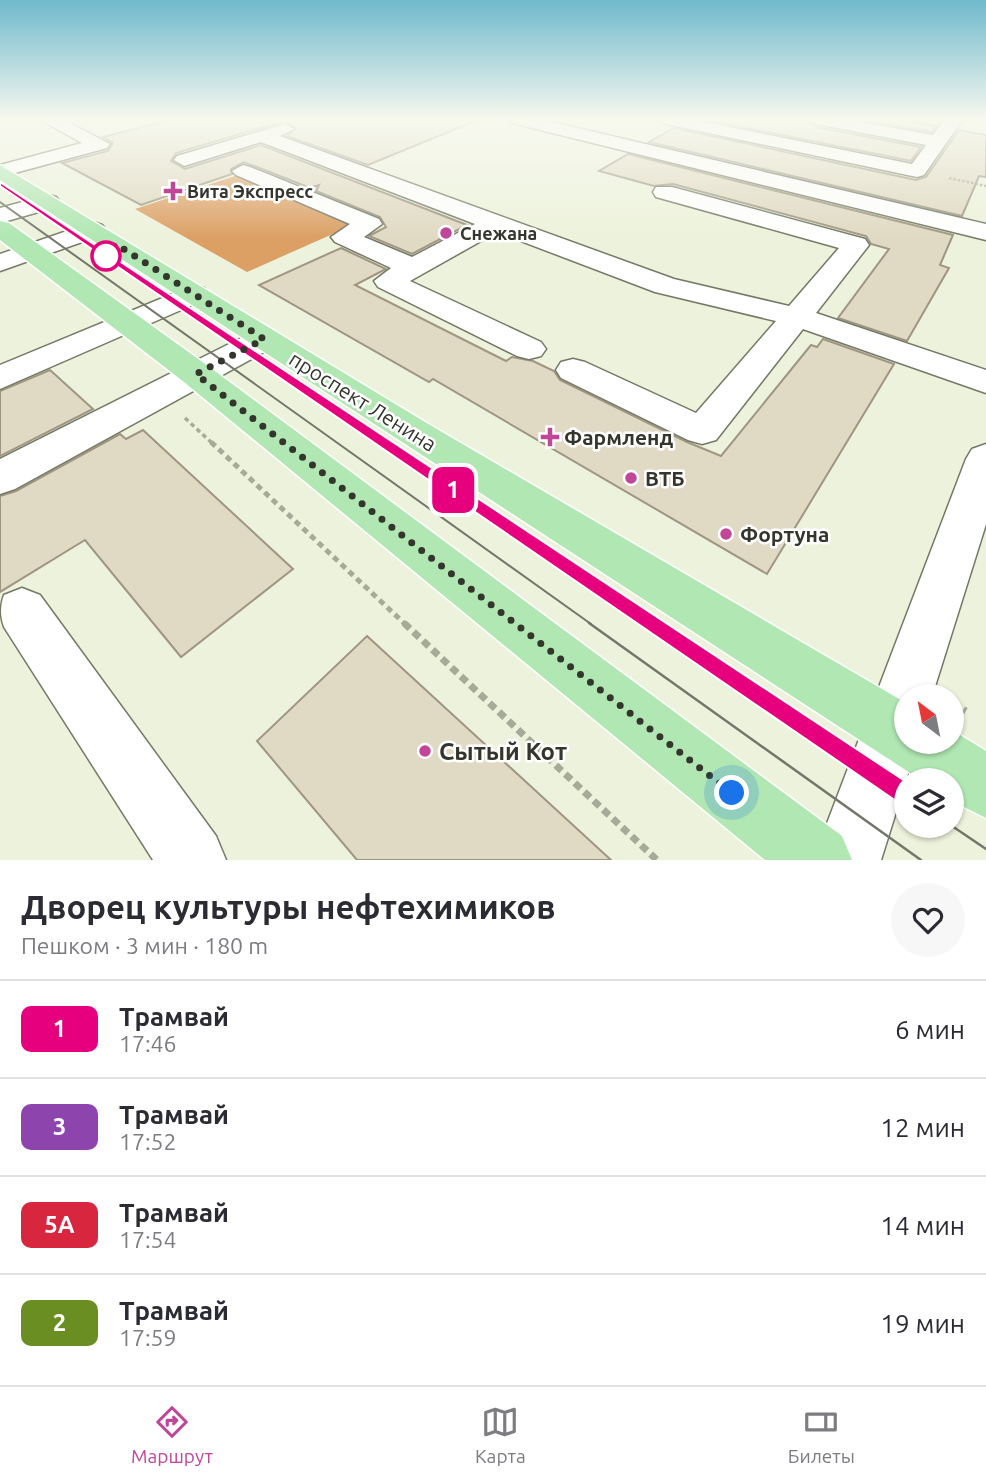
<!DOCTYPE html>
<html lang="ru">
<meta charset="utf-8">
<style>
:root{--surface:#fff;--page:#f7f7f7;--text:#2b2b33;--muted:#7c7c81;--line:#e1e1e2;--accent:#c04698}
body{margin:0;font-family:Ubuntu,sans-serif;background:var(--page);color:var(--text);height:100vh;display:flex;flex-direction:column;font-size:26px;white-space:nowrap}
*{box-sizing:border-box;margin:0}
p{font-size:23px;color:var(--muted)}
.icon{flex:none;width:38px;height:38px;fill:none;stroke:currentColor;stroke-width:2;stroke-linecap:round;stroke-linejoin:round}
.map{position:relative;height:860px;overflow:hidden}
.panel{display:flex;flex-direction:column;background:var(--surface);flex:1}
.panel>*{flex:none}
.badge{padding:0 14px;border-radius:10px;font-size:24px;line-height:46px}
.needle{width:46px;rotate:328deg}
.controls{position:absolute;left:894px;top:684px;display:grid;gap:14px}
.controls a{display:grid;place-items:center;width:70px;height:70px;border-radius:50%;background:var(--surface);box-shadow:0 2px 5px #0004;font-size:35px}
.you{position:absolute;width:35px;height:35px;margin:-18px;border:5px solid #fff;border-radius:50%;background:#1a73e8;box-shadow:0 0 0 10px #1a73e833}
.map>.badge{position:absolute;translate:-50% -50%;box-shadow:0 0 0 4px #fff}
.round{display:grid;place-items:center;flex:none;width:74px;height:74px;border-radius:37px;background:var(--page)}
.headline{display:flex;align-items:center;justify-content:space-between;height:119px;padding:0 21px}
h1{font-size:33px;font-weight:600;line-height:52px}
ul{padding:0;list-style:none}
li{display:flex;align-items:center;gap:21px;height:98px;padding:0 21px;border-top:2px solid var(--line)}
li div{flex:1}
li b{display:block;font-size:26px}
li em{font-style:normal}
li .badge{min-width:77px;font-weight:700;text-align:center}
.tabs{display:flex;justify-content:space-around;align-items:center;height:98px;border-top:2px solid var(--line);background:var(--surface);font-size:19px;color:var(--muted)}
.tabs a{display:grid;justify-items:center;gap:4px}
.tabs .current{color:var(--accent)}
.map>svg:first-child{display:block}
</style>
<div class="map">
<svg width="986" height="860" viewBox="0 0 986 860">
<rect width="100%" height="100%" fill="#edf2dc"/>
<!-- forest -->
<path fill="#dc9f64" d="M238 175 353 225 247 272 135 209Z"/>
<!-- building -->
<g fill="#e0d9c3" stroke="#9e9682" stroke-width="2">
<path d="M173 119H480L368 165 287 136 296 128 284 121 176 153 171 161 185 169 261 145 467 225 412 254 369 236 386 227 380 217 316 191 319 185 310 188 244 162 231 169 232 174 141 205 62 163 108 151 113 143 103 137Z"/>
<path d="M702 119H806L816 127 921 147 911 161Z"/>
<path d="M857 119H898L937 126 932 132Z"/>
<path d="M674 128 916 180 926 177 959 130 986 135V177L979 176 962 216 649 142Z"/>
<path d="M628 154 953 235 940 265 949 268 907 341 838 318 889 249 871 244 866 236 673 184 654 186 599 171Z"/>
<path d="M341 248 386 269 355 285 506 361 512 357 533 361 554 371 560 380 687 442 721 456 811 345 817 347 823 339 894 364 767 574 433 379 429 382 259 285Z"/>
<path d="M50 370 93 409 0 456V391Z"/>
<path d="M143 430 293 569 181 657 85 540 0 592V496L16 491 120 434 126 439Z"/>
<path d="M367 636 611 860H357L257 741Z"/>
</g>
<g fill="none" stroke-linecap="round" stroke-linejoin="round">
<!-- minor casing -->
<g stroke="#747965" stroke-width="3">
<g id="minor">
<path d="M39 119H62L110 144 107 148 0 177V165L82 143Z"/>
<path d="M509 119H539L986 224V240L512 123Z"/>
<path d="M657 119H690L912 164 926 145 817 124 808 119H844L933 135 945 119H963L924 175 917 177 666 124Z"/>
<path d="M285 124 294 129 280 136 674 279 789 306 839 248 656 197 653 192 656 187H672L865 239 869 245 816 313 986 370V393L803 329 716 440 702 444 688 440 561 378 556 370 561 362 573 359 585 362 696 413 776 321 655 292 497 232 410 281 541 342 546 349 541 356 529 359 517 356 378 287 374 281 391 268 335 242 331 237 350 224 236 175 232 171 243 165 250 167 379 219 382 224 364 237 412 257 475 224 261 142 184 166 174 160 177 156Z"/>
<path d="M48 195 56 197 60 202 56 207 0 223V208Z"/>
<path d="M93 222 102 225 106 230 102 235 0 271V254Z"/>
<path d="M194 285 204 288 209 294 204 300 0 389V365Z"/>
<path d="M264 329 275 332 280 339 275 346 15 489 0 494V459L253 332Z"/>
<path d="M986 444V524L932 696H906V742H918L881 860H813L966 459 972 449Z"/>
<path d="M22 588 40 595 216 836 226 860H153L4 627C0 616 0 606 4 595Z"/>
</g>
</g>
<!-- major casing -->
<g stroke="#fff" stroke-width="3">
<g id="major">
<path d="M0 165 425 422 906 703V742H952V730L986 751V818L952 801V780H921L0 180Z"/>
<path d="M0 221 9 223 208 366 842 836 852 860H765L184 382 0 240Z"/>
</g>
</g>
<!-- path-far3 -->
<path stroke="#a6aa99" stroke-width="2.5" stroke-dasharray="2.5 2" stroke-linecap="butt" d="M949 178 986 186"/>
<!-- path-far2 -->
<path stroke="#a6aa99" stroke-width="3.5" stroke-dasharray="4.5 3.5" stroke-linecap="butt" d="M185 418 213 444"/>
<!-- path-far1 -->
<path stroke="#a6aa99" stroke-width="5" stroke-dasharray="6 4.5" stroke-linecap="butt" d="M211 442 405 624"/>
<!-- path -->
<g stroke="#a6aa99" stroke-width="7" stroke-dasharray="8 5" stroke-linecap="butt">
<path d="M404 623 657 860"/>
<path d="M952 703 966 711"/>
</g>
<!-- minor -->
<use href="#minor" fill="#fff" fill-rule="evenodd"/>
<!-- major -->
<use href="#major" fill="#b0e7b2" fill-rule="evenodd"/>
<!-- tram-far1 -->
<g stroke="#73766a" stroke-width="2">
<path d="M0 184 653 624"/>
<path d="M0 202 591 624"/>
</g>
<!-- tram -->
<g stroke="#73766a" stroke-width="2.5">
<path d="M589 623 921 860"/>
<path d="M651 623 906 795"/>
<path d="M952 826 986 849"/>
</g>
</g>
<!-- sky -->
<linearGradient id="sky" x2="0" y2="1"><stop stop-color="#6fb9cc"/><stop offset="0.5" stop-color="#f7f9ef"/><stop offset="1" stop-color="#f7f9ef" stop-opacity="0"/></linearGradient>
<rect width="986" height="239" fill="url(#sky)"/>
<!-- line -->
<path fill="#e6007e" stroke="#fff" stroke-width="2" d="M0 182 914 787 918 795 914 803 906 806 899 803 0 186Z"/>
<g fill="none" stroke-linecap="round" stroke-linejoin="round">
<!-- walk -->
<path stroke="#34362e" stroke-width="7" stroke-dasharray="0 12.6" d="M106 256 116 244 264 339 196 374 732 793"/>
</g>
<!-- markers -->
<g fill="#c04698" stroke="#fff" stroke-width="2.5">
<path d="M169.5 180.5h7v7h7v7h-7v7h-7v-7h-7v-7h7z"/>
<circle cx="446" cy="233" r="7"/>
<path d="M546.5 426.5h7v7h7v7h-7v7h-7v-7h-7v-7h7z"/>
<circle cx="631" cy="478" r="7"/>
<circle cx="726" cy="534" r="7"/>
<circle cx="425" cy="751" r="7"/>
</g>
<circle fill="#fff" stroke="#e6007e" stroke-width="3.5" cx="106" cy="256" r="14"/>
<g text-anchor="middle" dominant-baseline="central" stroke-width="5" stroke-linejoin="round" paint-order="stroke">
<!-- far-poi labels -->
<g font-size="18" font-weight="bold" fill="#34362e" stroke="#fff" text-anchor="start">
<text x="187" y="191">Вита Экспресс</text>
<text x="460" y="233">Снежана</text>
</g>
<!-- street labels -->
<g font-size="21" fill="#34362e" stroke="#fff">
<text transform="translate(363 401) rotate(32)">проспект Ленина</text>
</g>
<!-- poi labels -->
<g font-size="21" font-weight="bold" fill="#34362e" stroke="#fff" text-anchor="start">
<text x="564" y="437">Фармленд</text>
<text x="645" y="478">ВТБ</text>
<text x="740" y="534">Фортуна</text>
</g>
<!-- near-poi labels -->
<g font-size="24" font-weight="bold" fill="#34362e" stroke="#fff" text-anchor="start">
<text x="439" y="751">Сытый Кот</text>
</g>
</g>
</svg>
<div class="controls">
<a><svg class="needle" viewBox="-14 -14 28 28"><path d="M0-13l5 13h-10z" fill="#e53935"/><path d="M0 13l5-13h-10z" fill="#7c7c81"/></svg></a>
<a><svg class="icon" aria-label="layers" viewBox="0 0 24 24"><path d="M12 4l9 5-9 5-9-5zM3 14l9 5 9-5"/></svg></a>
</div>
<div class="you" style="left:732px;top:793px"></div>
<b class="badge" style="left:453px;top:490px;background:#e6007e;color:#fff">1</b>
</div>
<section class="panel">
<div class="headline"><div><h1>Дворец культуры нефтехимиков</h1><p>Пешком · 3 мин · 180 m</p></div><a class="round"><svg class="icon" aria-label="heart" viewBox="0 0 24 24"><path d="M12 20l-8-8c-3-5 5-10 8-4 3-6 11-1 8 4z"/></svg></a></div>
<ul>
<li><span class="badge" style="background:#e6007e;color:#fff">1</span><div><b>Трамвай</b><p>17:46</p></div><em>6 мин</em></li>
<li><span class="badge" style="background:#8e44ad;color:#fff">3</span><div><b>Трамвай</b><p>17:52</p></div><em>12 мин</em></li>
<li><span class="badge" style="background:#d7263d;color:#fff">5А</span><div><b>Трамвай</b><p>17:54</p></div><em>14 мин</em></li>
<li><span class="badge" style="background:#6b8e23;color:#fff">2</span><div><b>Трамвай</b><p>17:59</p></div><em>19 мин</em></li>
</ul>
</section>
<nav class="tabs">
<a class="current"><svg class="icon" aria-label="directions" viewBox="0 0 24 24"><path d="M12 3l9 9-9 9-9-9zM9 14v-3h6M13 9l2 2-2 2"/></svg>Маршрут</a>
<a><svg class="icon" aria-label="map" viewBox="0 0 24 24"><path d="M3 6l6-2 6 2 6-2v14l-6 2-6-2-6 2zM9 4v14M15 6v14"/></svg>Карта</a>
<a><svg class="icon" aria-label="tickets" viewBox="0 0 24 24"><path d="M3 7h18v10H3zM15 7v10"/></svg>Билеты</a>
</nav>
